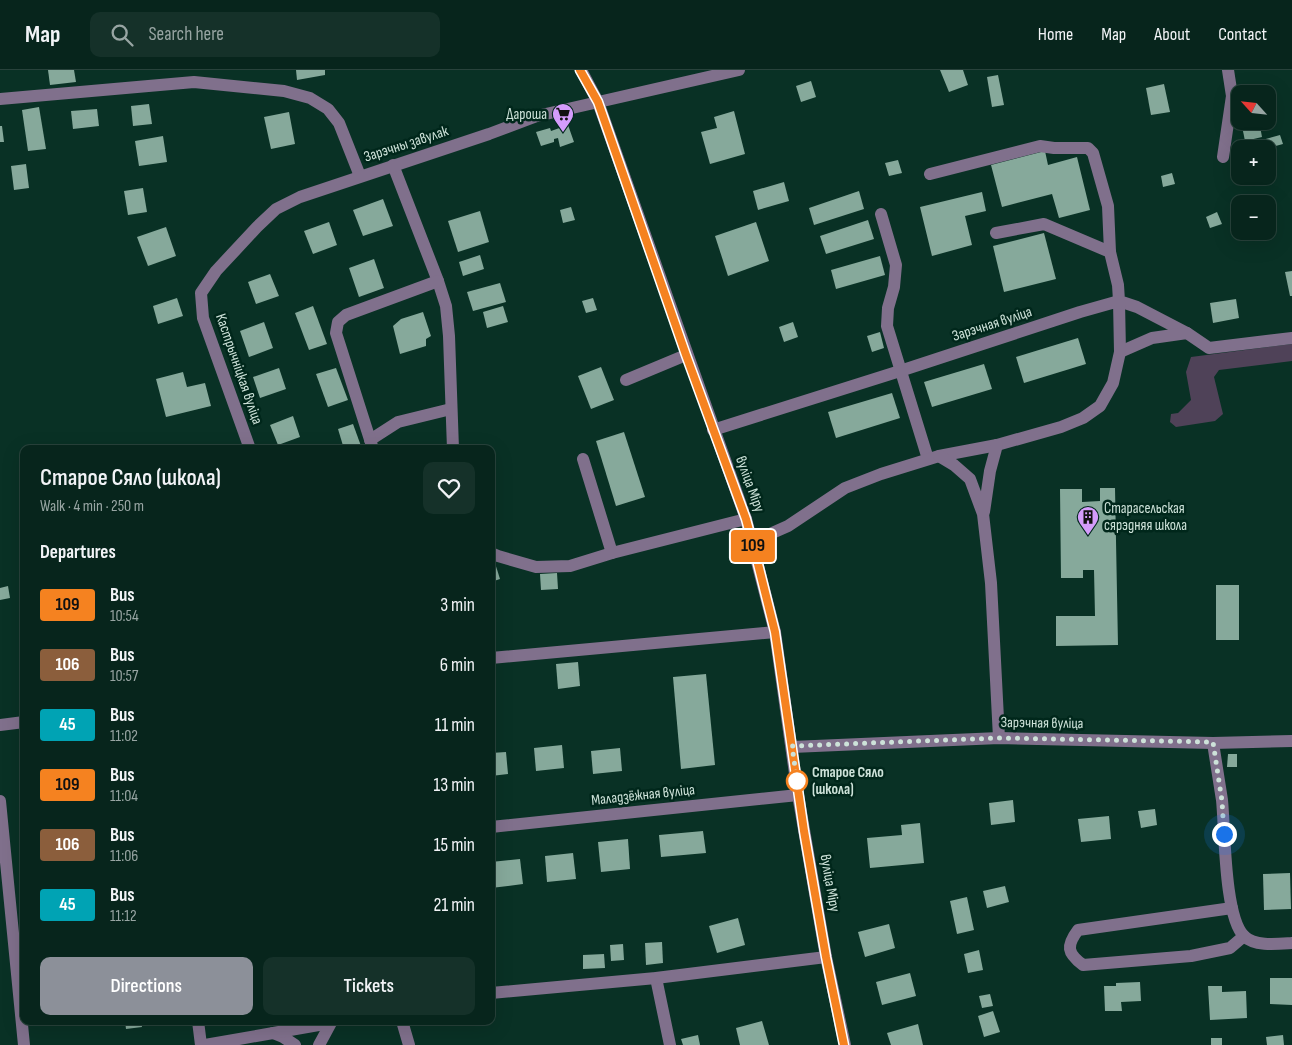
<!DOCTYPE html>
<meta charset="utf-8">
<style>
:root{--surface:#07251c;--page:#153129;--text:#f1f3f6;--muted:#98a5a3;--line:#28423b;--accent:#8c9099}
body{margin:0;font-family:"Sofia Sans Condensed",sans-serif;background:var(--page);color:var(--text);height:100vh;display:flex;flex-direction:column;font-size:19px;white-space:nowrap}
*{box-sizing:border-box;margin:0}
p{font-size:16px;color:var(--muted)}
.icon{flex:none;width:28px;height:28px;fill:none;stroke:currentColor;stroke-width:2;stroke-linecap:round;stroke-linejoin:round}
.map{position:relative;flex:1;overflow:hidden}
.sheet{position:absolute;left:20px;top:375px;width:475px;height:580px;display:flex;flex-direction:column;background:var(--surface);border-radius:10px;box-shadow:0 5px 20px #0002,0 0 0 1px var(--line)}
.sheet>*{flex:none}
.badge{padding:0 10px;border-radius:4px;font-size:18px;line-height:32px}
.needle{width:32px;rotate:297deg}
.tools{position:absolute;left:1231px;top:15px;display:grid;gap:10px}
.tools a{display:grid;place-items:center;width:45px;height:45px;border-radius:10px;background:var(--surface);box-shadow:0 5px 20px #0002,0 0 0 1px var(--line);font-size:25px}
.you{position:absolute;width:25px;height:25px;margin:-12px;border:4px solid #fff;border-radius:50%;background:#1a73e8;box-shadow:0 0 0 8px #1a73e833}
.map>.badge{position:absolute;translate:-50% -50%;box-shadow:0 0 0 2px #fff}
h2{padding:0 20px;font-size:19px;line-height:45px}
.round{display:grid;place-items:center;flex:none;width:52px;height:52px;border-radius:10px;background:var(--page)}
.summary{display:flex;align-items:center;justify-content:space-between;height:85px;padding:0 20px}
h1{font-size:24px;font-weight:600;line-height:38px}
.primary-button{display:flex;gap:10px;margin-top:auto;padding:10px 20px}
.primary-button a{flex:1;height:58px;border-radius:10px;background:var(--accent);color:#fff;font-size:20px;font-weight:600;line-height:58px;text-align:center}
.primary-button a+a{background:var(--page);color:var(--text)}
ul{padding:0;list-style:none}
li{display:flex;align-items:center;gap:15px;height:60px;padding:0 20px}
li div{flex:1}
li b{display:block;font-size:19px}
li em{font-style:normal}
li .badge{min-width:55px;font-weight:700;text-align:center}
header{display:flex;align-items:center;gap:30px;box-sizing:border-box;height:70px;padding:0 25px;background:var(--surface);border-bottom:1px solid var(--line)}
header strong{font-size:24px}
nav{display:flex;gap:28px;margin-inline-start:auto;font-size:18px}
.search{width:350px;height:45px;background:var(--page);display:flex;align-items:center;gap:12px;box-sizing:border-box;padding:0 18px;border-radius:10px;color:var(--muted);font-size:19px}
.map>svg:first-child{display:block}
</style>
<header>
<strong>Map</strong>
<div class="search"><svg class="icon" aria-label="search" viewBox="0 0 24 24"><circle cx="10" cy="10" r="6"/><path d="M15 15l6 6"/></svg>Search here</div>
<nav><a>Home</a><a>Map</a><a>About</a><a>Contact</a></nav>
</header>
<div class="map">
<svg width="1292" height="975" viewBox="0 0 1292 975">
<rect width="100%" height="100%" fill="#093125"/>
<!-- green -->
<path fill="#4f4258" d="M1292 274V291L1219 300 1214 307 1223 344 1215 351 1176 357 1170 352 1171 344 1178 343 1191 330 1186 302 1191 287Z"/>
<!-- building -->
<g fill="#86a99b">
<path d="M48 0H74L76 12 50 15Z"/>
<path d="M296 0H325V5L297 10Z"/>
<path d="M940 0H963L968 15 949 22Z"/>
<path d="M998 5 1004 35 992 37 987 7Z"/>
<path d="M811 11 816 27 801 32 796 16Z"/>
<path d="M1164 14 1170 42 1151 45 1146 18Z"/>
<path d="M149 34 152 54 133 56 131 36Z"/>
<path d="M39 37 46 79 28 81 22 40Z"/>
<path d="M97 39 99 56 73 59 71 41Z"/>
<path d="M734 41 745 84 710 94 701 62 717 58 714 47Z"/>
<path d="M289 42 295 74 271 79 264 47Z"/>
<path d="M1241 51H1259L1262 67 1245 71Z"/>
<path d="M568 55 574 72 560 77 558 68 554 69V72L541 76 536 62 550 58 551 61Z"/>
<path d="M0 56H2L4 72H0Z"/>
<path d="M1280 65 1283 74 1265 79H1257L1255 72Z"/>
<path d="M163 66 167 92 139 96 135 71Z"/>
<path d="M1045 81 1048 95 1077 87 1090 140 1059 148 1052 124 1002 137 991 95Z"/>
<path d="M898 90 902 103 889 106 885 93Z"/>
<path d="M26 94 29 118 14 120 11 96Z"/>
<path d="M1172 103 1175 114 1163 117 1161 106Z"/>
<path d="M784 112 789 131 758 140 753 121Z"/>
<path d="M143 118 147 142 128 145 124 121Z"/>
<path d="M859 121 864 139 814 155 809 138Z"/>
<path d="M982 122 986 141 965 146 972 175 932 186 920 137Z"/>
<path d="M383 129 393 156 363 166 353 140Z"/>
<path d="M571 137 575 150 563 153 560 140Z"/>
<path d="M480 141 489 172 458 182 448 151Z"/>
<path d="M1217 142 1222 154 1210 158 1206 147Z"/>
<path d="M868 150 874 169 826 184 820 166Z"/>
<path d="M329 152 337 175 313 184 304 161Z"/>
<path d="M756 152 769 191 728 206 715 166Z"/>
<path d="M166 157 176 186 148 196 137 167Z"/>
<path d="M1254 161H1270L1257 168Z"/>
<path d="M1044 163 1056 209 1004 222 993 176Z"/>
<path d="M480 185 484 199 463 206 459 192Z"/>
<path d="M880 186 885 205 836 219 831 200Z"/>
<path d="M374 189 384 218 359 227 349 198Z"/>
<path d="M1292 201V226H1290L1285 202Z"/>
<path d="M270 204 279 226 256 234 248 212Z"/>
<path d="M500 213 506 232 473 241 467 222Z"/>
<path d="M177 228 183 246 158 254 153 236Z"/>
<path d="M593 228 597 240 586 243 582 231Z"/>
<path d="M1236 229 1239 248 1213 253 1210 233Z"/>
<path d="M313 236 327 274 309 280 295 243Z"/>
<path d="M503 236 508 252 487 258 483 242Z"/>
<path d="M423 242 431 266 426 269V276L400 284 393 256 401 249Z"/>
<path d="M264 252 273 278 249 287 240 261Z"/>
<path d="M793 252 798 267 784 272 779 257Z"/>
<path d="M880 262 884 278 872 282 867 266Z"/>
<path d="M1078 268 1086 294 1024 313 1016 287Z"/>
<path d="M984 294 992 319 932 337 924 312Z"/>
<path d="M601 297 614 330 591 339 578 306Z"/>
<path d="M279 298 286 319 260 328 253 307Z"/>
<path d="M336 298 348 330 328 337 316 304Z"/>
<path d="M183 302 187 317 205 313 211 336 166 347 156 309Z"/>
<path d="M892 323 900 348 836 368 828 342Z"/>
<path d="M293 346 300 367 278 375 270 355Z"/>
<path d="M353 354 361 376 352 379H344L338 359Z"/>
<path d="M624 362 645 427 616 436 596 371Z"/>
<path d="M416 374 418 379H401V378Z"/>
<path d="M1100 418H1115L1118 575 1056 576V546H1095L1094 500H1083V508H1061L1060 419H1082V432L1100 431Z"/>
<path d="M494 490 500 509 491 512V491Z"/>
<path d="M557 503 558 519 541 520 540 504Z"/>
<rect x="1216" y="515" width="23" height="55"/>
<path d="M8 516 10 528 0 530V518Z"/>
<path d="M578 592 580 616 558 619 556 594Z"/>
<path d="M706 604 715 695 681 699 673 607Z"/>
<path d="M562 675 564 698 536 701 534 678Z"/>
<path d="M620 678 622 701 593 704 591 681Z"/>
<path d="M506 682 508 704 491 706V683Z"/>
<path d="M1228 684H1237V697H1227Z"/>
<path d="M1013 730 1015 752 991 755 989 733Z"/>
<path d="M1155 739 1157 755 1141 758 1138 741Z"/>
<path d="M1109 746 1111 769 1081 772 1078 749Z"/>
<path d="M920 753 924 793 870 798 867 768 902 765 901 755Z"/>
<path d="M703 761 706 783 661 787 659 765Z"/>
<path d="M628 769 630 799 601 802 598 772Z"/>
<path d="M573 783 576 809 547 812 545 786Z"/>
<path d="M520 789 523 814 491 818V792Z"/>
<path d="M1290 803 1291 839 1264 840 1263 804Z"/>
<path d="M1005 816 1009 832 987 838 983 821Z"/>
<path d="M967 827 974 860 957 864 950 831Z"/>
<path d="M738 848 745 875 717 883 709 856Z"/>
<path d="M889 854 895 878 865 887 858 862Z"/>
<path d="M662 872 663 893 646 895 645 873Z"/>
<path d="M623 874 624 890 611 891 610 875Z"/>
<path d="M979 880 983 900 968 903 964 884Z"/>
<path d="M491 882H494L495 906 491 907Z"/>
<path d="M604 884 605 898 583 899V885Z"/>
<path d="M910 903 916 926 882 935 876 912Z"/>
<path d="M1270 908H1292V935L1270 934Z"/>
<path d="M1140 912 1141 931 1121 932 1122 941H1105L1104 916H1116V913Z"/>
<path d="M1208 916H1222V922L1246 921 1247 948 1210 950Z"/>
<path d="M990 924 993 936 982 938 979 926Z"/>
<path d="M993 941 1000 962 984 967 978 946Z"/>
<path d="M125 951H141L142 957 126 959Z"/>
<path d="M762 951 769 975H740L736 958Z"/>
<path d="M918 954 923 975H891L887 963Z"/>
<path d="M698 965 700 975H683L681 969Z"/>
<path d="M1283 965 1284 975H1267L1266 967Z"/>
<rect x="1211" y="968" width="11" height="7"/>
</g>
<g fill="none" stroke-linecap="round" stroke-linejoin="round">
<!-- minor -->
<g stroke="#80708c" stroke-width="12">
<path d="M581 0 598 32 746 449 775 562 798 725 826 887 845 975"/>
<path d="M0 29 194 12 284 21 310 28 328 39 339 53 360 106"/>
<path d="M1223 87 1232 26 1228 0"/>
<path d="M393 95 438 211 446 236 449 266 453 379"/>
<path d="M930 104 1040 76 1054 78H1088L1093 83 1108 136 1110 182"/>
<path d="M881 144 896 195 894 217 888 238 887 256 928 389"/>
<path d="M996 163 1044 154 1110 182 1118 215 1119 231 1137 237 1187 263"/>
<path d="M1120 282 1152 268 1187 263 1209 278 1292 268"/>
<path d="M626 310 686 285"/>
<path d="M713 360 900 301 1080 242 1119 231 1120 282 1113 313 1100 336 1083 348 1061 357 997 375 939 386 881 404 845 418 788 456 752 472"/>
<path d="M370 370 398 352 451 339"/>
<path d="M250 379 203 248 201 223 216 201 257 157 276 139 300 127 489 64 537 46 739 0"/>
<path d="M373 379 336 263 338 252 346 245 438 211"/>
<path d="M939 386 954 395 970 409 983 444 991 513 999 668"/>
<path d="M583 389 612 483"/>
<path d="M984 442 990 401 997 375"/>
<path d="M491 483 498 486 536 497 570 496 612 483 746 449"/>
<path d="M491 588 775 562"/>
<path d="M0 655 24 652"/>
<path d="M1213 673C1216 692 1219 711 1222 730 1225 759 1224 846 1244 866 1255 877 1278 874 1292 873"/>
<path d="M792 677 999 668 1213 673 1292 671"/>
<path d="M0 731 24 975"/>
<path d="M491 757 798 725"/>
<path d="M1232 838 1078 860C1066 876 1067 883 1083 895L1191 886 1230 878 1244 866"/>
<path d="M656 908 670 975"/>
<path d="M491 923 656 908 826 887"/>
<path d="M198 951 201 975"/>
<path d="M402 951 409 975"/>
<path d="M273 963 283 967 295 975"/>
<path d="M205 975 330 953"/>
<path d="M319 975 332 951"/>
</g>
</g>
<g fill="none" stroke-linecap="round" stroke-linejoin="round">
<!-- line casing -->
<g stroke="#fff" stroke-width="11">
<path id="line" d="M580 0 598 32 686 285 746 449 757 490 775 562 804 761 826 887 844 975"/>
</g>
<!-- line -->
<use href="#line" stroke="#f58220" stroke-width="8"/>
<!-- walk -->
<path stroke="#cde2d9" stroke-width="5" stroke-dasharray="0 9" d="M797 711 792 676 999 668 1213 672 1222 731 1224 764"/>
</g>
<!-- icons -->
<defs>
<g id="supermarket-pin" transform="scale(1.125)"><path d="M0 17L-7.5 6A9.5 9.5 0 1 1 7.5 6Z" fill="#d49cfb" stroke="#00271b"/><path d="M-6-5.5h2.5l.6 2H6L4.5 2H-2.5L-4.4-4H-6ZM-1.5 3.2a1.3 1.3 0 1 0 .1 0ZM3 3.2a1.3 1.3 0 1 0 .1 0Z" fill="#111"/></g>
<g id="building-pin" transform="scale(1.125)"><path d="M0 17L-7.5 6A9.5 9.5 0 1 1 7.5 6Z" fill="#d49cfb" stroke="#00271b"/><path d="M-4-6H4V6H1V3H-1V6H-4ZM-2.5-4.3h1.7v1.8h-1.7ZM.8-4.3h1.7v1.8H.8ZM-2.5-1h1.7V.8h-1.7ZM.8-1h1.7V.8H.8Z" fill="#111"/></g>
</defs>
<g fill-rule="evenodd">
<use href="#supermarket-pin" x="563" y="44"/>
<use href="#building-pin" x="1088" y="447"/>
</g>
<!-- markers -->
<circle fill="#fff" stroke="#f58220" stroke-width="2.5" cx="797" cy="711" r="10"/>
<g text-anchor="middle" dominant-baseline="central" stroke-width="5" stroke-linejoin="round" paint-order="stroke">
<!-- poi labels -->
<g font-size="15" fill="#cde2d9" stroke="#00271b" text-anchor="end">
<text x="547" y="44">Дароша</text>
<text x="1104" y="438" text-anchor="start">Старасельская<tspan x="1104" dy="17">сярэдняя школа</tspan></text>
</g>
<!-- street labels -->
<g font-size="15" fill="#cde2d9" stroke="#00271b">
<text transform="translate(406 74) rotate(-18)">Зарэчны завулак</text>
<text transform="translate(992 254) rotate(-18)">Зарэчная вуліца</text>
<text transform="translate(239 299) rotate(71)">Кастрычніцкая вуліца</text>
<text transform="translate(750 414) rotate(70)">вуліца Міру</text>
<text transform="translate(1042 653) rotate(1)">Зарэчная вуліца</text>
<text transform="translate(643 725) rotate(-6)">Маладзёжная вуліца</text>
<text transform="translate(830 813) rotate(80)">вуліца Міру</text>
</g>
<!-- stop labels -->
<g font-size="15" font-weight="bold" fill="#cde2d9" stroke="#00271b" text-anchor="start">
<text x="812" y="702">Старое Сяло<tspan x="812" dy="17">(школа)</tspan></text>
</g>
</g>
</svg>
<div class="tools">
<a><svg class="needle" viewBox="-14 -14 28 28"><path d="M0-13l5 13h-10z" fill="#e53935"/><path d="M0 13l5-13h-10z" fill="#98a5a3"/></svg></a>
<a>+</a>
<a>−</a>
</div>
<div class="you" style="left:1224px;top:764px"></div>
<b class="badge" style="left:753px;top:476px;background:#f58220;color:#111">109</b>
<section class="sheet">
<div class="summary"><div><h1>Старое Сяло (школа)</h1><p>Walk · 4 min · 250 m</p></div><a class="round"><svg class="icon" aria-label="heart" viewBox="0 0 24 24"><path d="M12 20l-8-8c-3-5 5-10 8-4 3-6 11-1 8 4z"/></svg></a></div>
<h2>Departures</h2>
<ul>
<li><span class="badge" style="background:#f58220;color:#111">109</span><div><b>Bus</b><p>10:54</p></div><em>3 min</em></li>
<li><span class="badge" style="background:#8b5e3c;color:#fff">106</span><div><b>Bus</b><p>10:57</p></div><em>6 min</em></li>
<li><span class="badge" style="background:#00a3b4;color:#fff">45</span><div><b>Bus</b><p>11:02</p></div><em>11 min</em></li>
<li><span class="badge" style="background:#f58220;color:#111">109</span><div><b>Bus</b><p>11:04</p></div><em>13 min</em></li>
<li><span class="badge" style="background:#8b5e3c;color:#fff">106</span><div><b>Bus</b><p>11:06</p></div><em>15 min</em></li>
<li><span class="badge" style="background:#00a3b4;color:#fff">45</span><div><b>Bus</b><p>11:12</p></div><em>21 min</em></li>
</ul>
<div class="primary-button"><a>Directions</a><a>Tickets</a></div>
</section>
</div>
